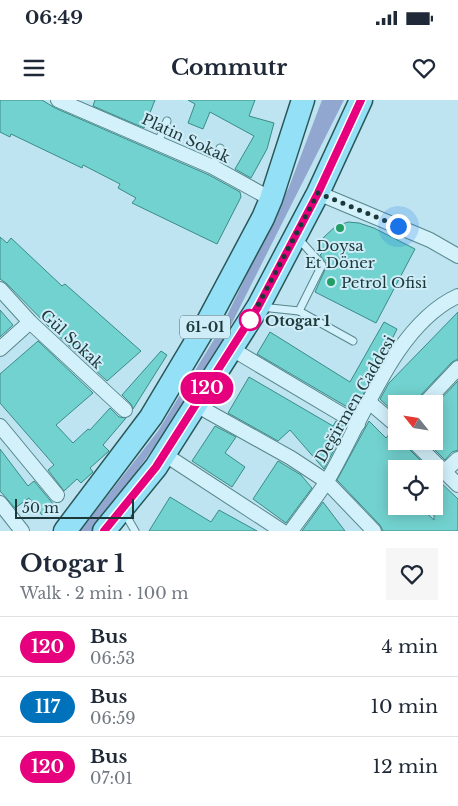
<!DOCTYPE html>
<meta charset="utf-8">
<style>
:root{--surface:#fff;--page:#f6f6f7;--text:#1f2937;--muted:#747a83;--line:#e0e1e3}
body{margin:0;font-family:"Libre Baskerville",serif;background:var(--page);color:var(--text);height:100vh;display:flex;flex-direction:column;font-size:19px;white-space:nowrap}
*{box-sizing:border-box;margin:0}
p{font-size:16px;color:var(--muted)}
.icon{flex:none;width:28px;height:28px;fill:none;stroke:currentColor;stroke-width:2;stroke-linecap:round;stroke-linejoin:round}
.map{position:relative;height:431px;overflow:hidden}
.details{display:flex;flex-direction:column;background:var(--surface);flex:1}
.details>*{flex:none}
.badge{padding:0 10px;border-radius:16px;font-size:18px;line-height:32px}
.needle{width:32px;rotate:300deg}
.tools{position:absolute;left:388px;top:295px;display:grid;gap:10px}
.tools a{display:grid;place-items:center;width:55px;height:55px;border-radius:0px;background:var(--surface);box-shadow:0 2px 12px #0003;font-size:25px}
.scale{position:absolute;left:15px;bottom:12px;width:119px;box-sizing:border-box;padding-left:5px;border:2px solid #1c3839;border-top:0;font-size:14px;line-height:18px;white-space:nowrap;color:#1c3839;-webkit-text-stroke:4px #cfedf8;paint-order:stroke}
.you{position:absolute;width:25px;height:25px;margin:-12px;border:4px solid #fff;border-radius:50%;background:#1a73e8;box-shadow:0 0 0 8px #1a73e833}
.map>.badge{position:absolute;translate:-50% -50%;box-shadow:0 0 0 2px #fff}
.round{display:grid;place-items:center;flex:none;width:52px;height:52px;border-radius:0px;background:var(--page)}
.head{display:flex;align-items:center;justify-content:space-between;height:85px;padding:0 20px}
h1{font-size:24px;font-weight:700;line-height:38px}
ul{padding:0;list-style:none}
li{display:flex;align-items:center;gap:15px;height:60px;padding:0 20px;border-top:1px solid var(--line)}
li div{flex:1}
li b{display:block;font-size:19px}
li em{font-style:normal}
li .badge{min-width:55px;font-weight:700;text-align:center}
.status{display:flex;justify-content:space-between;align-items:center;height:35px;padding:0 25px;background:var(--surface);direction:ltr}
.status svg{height:14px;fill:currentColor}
header{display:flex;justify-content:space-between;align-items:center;height:65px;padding:0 20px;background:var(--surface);font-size:22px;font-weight:700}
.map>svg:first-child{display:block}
</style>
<div class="status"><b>06:49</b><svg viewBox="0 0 49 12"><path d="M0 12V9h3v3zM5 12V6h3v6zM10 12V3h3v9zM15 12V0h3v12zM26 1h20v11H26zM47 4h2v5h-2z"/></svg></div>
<header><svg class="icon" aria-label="menu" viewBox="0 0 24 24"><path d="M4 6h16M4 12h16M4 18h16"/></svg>Commutr<svg class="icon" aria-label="heart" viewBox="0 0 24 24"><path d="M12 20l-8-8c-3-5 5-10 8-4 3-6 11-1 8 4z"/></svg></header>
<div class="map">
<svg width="458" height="431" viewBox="0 0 458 431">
<rect width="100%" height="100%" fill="#bfe4f1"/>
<!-- green -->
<path fill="#92a7d0" d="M322 0H344L227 233 162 336 98 425 93 431H80L158 331 221 228 289 87Z"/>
<!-- building -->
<g fill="#72d2cf" stroke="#3a8c87">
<path d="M0 0H42L55 8 209 75 240 92 241 97 217 144 132 103 136 98 118 88 120 84 83 65 82 68 11 34 10 37 0 32Z"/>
<path d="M95 0H155L144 28 93 6Z"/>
<path d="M188 0H255L249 16 274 23 267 49 251 78 235 69 254 36 210 12 203 29 188 23 195 4Z"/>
<path d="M348 122 359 123 374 128 415 149 376 223 315 192 327 165 320 155 322 153 316 150 324 137 336 126Z"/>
<path d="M0 137 7 143 11 138 62 186 65 184 141 251 107 281 51 229 6 183 0 179Z"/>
<path d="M0 210 13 225 0 237Z"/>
<path d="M458 212V259L452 262 418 298 415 304H396V314L380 299 389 283Z"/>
<path d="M384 222 397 229 381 262 354 311 257 254 270 232 350 282Z"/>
<path d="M38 241 93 293 56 325 73 343 88 329 90 330 110 308 119 317 126 318 103 345 109 351 90 368 93 372 81 383 77 379 64 391 48 370 54 365 0 303V274Z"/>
<path d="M161 251 167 255 133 309 131 304 122 295Z"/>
<path d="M249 277 333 326 336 321 346 327 324 369 290 330 278 341 228 313Z"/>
<path d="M458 281V350L452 352 445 360 426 341H434V306Z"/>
<path d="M369 321 386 338 391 332 396 334V341H404L407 347 429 369H396V406H419L434 420V374L437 379 458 399V431H383L380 425 337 380Z"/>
<path d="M215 326 236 337 225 353 245 367 232 387 192 361Z"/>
<path d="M0 349 28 386 34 381 54 405 42 415 29 398 15 408 0 391Z"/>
<path d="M278 361 301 375 312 388 286 423 253 399Z"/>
<path d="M170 397 211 422 219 410 257 431H149Z"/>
<path d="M323 402 345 431H302Z"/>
</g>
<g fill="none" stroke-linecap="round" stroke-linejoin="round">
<!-- lane casing -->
<g stroke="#56878b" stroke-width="9">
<g id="lane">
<path d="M158 42 167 21"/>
<path d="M213 67 220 48"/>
<path d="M261 207 299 211 322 165 298 138"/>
<path d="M299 211 353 241"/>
<path d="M124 412 135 431"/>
</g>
</g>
<!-- street casing -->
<g stroke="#56878b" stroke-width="16">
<g id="street">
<path d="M58 0 213 67 271 99"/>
<path d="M318 93 430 140 458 156"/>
<path d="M0 189 30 222 125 310"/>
<path d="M0 249 30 222"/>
<path d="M232 249 358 324"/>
<path d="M369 302 396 325"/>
<path d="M424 304 458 268"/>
<path d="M196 305 291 358 326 381 374 431"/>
<path d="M0 326 57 395"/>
<path d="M413 341 458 385"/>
<path d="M164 354 282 431"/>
<path d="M444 372 458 359"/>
<path d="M0 403 22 431"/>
<path d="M291 431C303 414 316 398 327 381 362 323 394 225 458 196"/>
</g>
</g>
<!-- primary casing -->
<g stroke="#2b5758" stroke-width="25">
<g id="primary">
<path d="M65 431 151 317 206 225 263 118 271 99 303 0"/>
<path d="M104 431 156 367 258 207 318 93 361 0"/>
</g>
</g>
<!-- lane -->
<use href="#lane" stroke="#d3f1fb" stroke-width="7"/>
<!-- street -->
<use href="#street" stroke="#d3f1fb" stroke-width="14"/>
<!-- primary -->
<use href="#primary" stroke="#93e0f7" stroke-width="22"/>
</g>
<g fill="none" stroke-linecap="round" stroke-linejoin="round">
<!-- line casing -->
<g stroke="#fff" stroke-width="11">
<path id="line" d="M104 431 156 367 258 207 318 93 361 0"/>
</g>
<!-- line -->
<use href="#line" stroke="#e6007e" stroke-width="8"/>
<!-- walk -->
<path stroke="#1c3839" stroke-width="5" stroke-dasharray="0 9" d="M250 220 318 93 398 126"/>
</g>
<!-- markers -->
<g fill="#229e65" stroke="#cfedf8" stroke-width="2">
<circle cx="340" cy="128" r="5"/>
<circle cx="331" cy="182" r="5"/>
</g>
<circle fill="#fff" stroke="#e6007e" stroke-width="2.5" cx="250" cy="220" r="10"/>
<g text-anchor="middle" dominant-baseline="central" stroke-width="4" stroke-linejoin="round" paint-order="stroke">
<!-- shield labels -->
<rect fill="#cfedf8" stroke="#526e72" stroke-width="1" x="180" y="215.5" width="50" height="23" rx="4"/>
<g font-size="14" font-weight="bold" fill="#1c3839">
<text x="205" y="227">61-01</text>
</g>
<!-- street labels -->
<g font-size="15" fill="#1c3839" stroke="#cfedf8">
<text transform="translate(186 38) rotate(25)">Platin Sokak</text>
<text transform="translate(72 239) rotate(43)">Gül Sokak</text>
<text transform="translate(355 299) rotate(-60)">Değirmen Caddesi</text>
</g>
<!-- poi labels -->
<g font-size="15" fill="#1c3839" stroke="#cfedf8">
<text x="340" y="145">Doysa<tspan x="340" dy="17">Et Döner</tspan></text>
<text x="341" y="182" text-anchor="start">Petrol Ofisi</text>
</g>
<!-- stop labels -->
<g font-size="15" font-weight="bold" fill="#1c3839" stroke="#cfedf8" text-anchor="start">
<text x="265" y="220">Otogar 1</text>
</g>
</g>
</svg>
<div class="tools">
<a><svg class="needle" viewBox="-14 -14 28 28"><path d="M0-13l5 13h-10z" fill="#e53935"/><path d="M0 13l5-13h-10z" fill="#747a83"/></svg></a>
<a><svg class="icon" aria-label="locate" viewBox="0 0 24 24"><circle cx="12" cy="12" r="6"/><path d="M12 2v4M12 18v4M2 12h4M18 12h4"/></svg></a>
</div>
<div class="scale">50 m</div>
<div class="you" style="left:398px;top:126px"></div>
<b class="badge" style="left:207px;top:288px;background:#e6007e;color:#fff">120</b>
</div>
<section class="details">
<div class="head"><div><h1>Otogar 1</h1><p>Walk · 2 min · 100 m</p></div><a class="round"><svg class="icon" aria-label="heart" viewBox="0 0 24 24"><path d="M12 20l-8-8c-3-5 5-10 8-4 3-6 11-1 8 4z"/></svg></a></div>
<ul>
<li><span class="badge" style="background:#e6007e;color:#fff">120</span><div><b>Bus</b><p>06:53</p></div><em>4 min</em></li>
<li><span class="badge" style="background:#0072bc;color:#fff">117</span><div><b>Bus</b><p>06:59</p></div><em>10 min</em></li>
<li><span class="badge" style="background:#e6007e;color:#fff">120</span><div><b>Bus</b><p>07:01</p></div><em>12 min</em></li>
</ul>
</section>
